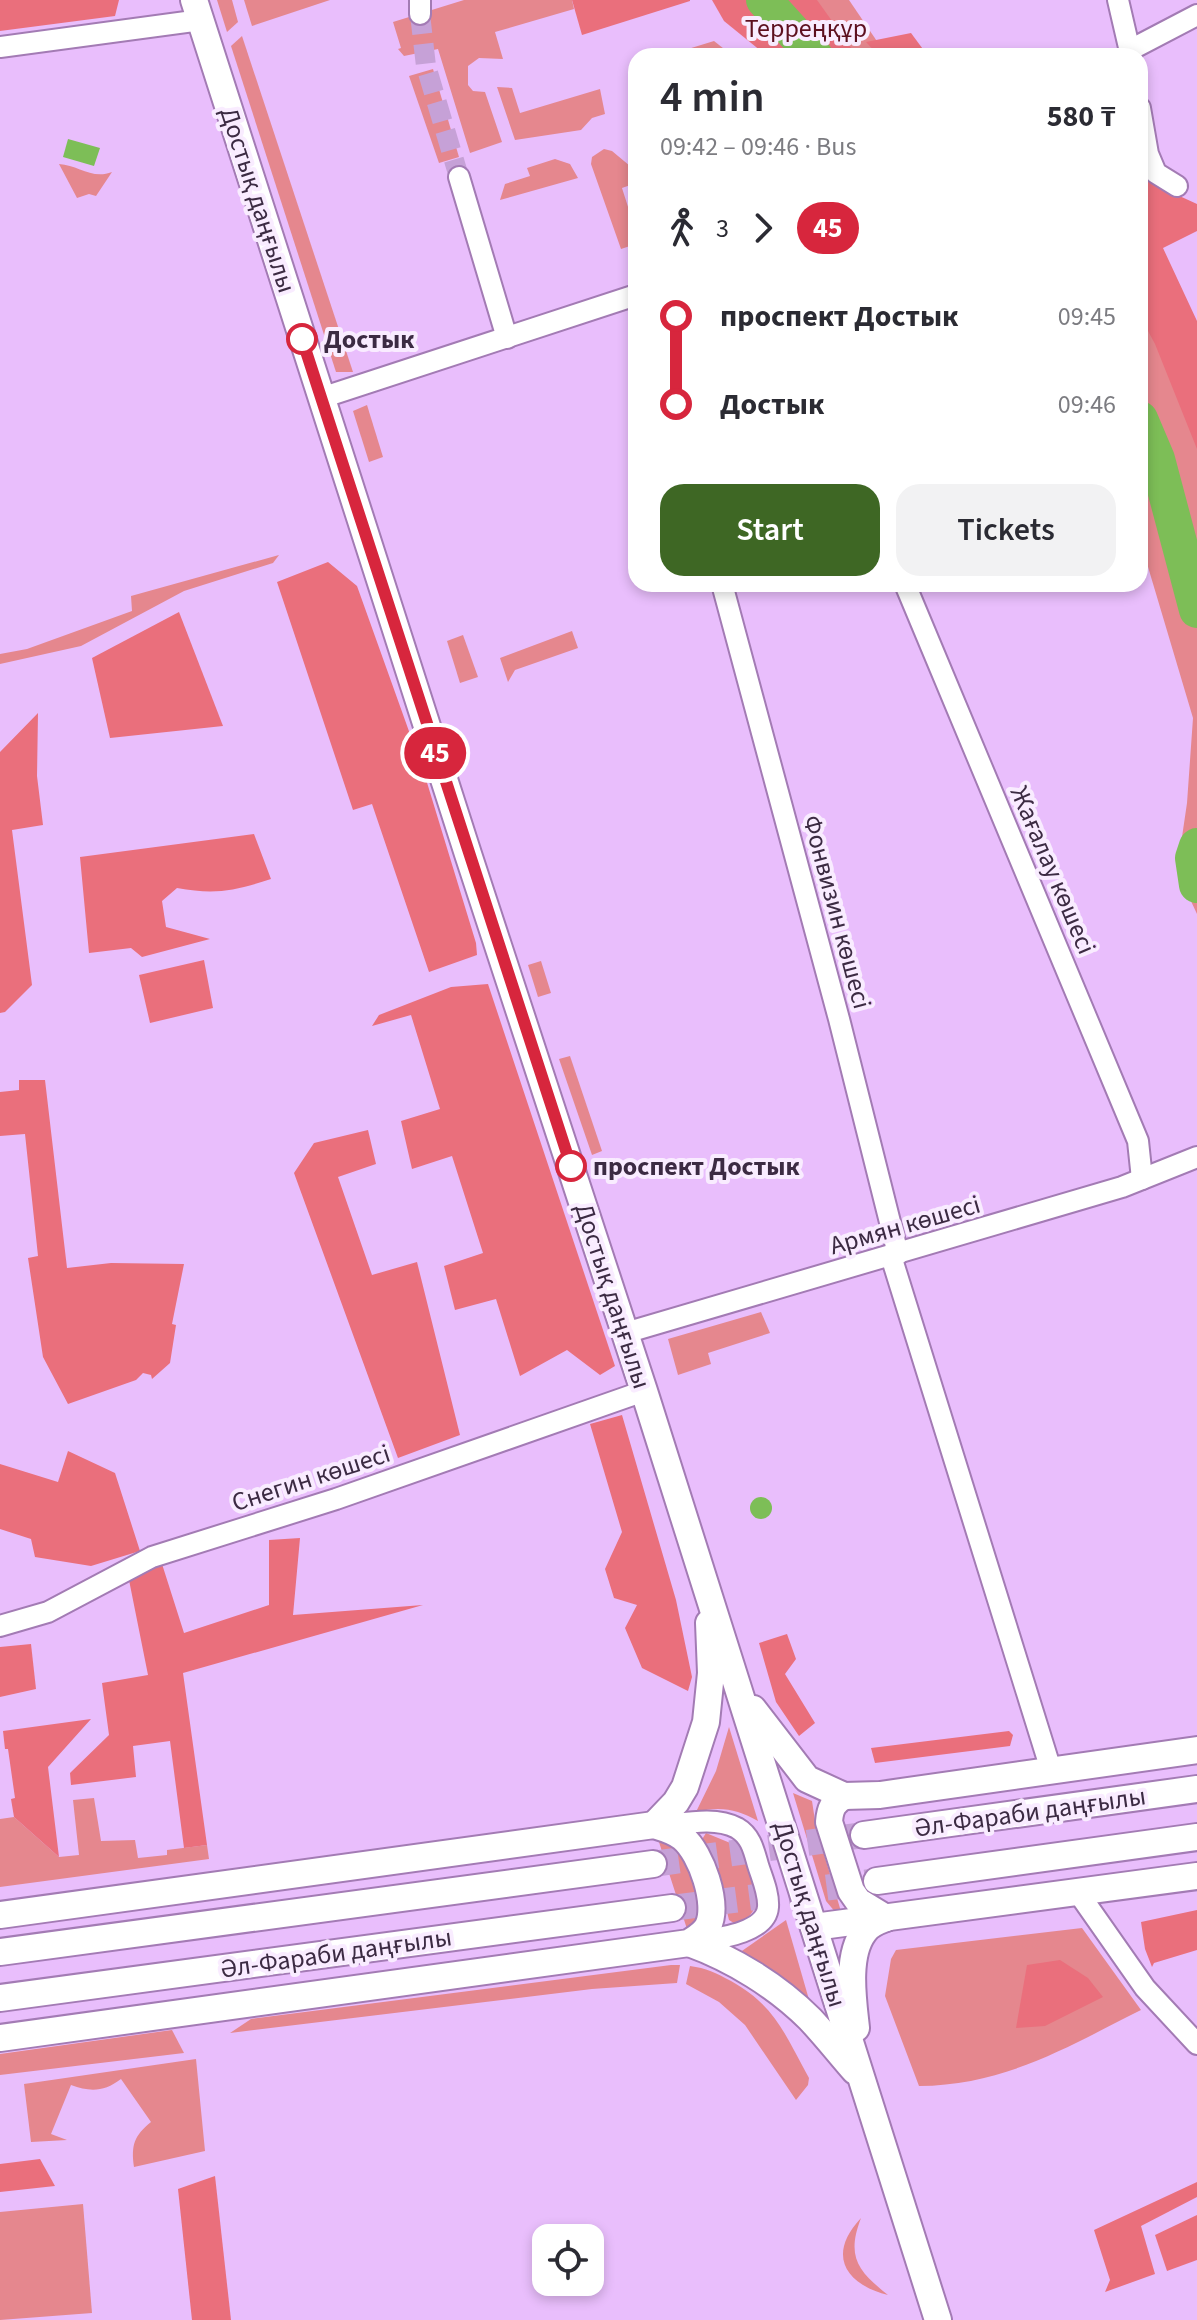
<!DOCTYPE html>
<meta charset="utf-8">
<style>
:root{--surface:#fff;--page:#f2f2f3;--text:#2b2b33;--muted:#7c7c81;--accent:#3e6724}
body{margin:0;font-family:"Source Sans 3",sans-serif;background:var(--page);color:var(--text);height:100vh;display:flex;flex-direction:column;font-size:30px;white-space:nowrap}
*{box-sizing:border-box;margin:0}
p{font-size:26px;color:var(--muted)}
.icon{flex:none;width:44px;height:44px;fill:none;stroke:currentColor;stroke-width:2;stroke-linecap:round;stroke-linejoin:round}
.map{position:relative;flex:1;overflow:hidden}
.details{position:absolute;left:628px;top:48px;width:520px;height:544px;display:flex;flex-direction:column;background:var(--surface);border-radius:24px;box-shadow:0 4px 12px #0003}
.details>*{flex:none}
.badge{padding:0 16px;border-radius:26px;font-size:28px;line-height:52px}
.buttons{position:absolute;left:532px;top:2224px;display:grid;gap:16px}
.buttons a{display:grid;place-items:center;width:72px;height:72px;border-radius:16px;background:var(--surface);box-shadow:0 4px 12px #0003;font-size:40px}
.map>.badge{position:absolute;translate:-50% -50%;box-shadow:0 0 0 4px #fff}
.legs{display:flex;align-items:center;gap:12px;height:88px;padding:0 32px;font-size:26px}
.legs p{margin-inline-start:auto}
.summary{display:flex;align-items:center;justify-content:space-between;height:136px;padding:0 32px}
h1{font-size:44px;font-weight:600;line-height:60px}
.cta{display:flex;gap:16px;margin-top:auto;padding:16px 32px}
.cta a{flex:1;height:92px;border-radius:24px;background:var(--accent);color:#fff;font-size:32px;font-weight:600;line-height:92px;text-align:center}
.cta a+a{background:var(--page);color:var(--text)}
ul{padding:0 32px;list-style:none}
li{display:flex;align-items:center;gap:28px;height:88px;font-size:30px}
li i{display:grid;place-items:center;width:12px;height:100%;margin:0 10px;background:currentColor}
li i::after{content:'';width:20px;height:20px;margin:-10px;border:6px solid;border-radius:50%;background:var(--surface)}
li p{margin-inline-start:auto}
li:first-child i{background:linear-gradient(#0000 50%,currentColor 0)}
li:last-child i{background:linear-gradient(currentColor 50%,#0000 0)}
.map>svg:first-child{display:block}
</style>
<div class="map">
<svg width="1197" height="2320" viewBox="0 0 1197 2320">
<rect width="100%" height="100%" fill="#e9befc"/>
<!-- green -->
<g fill="#e5878e">
<path d="M217 0H232L238 22 227 32Z"/>
<path d="M244 0H330L252 26Z"/>
<path d="M464 0H572L574 9 495 32 503 59 479 58 468 66V85L473 91 485 92 502 142 470 153 438 49 404 56 398 49 401 48 393 22Z"/>
<path d="M724 0H849L887 56H767Z"/>
<path d="M242 36 353 372H336L231 46Z"/>
<path d="M714 41 733 56H690L688 49Z"/>
<path d="M433 69 459 157 439 163 409 76Z"/>
<path d="M497 87 512 88 520 113 600 89 605 114 592 118 581 130 515 140Z"/>
<path d="M604 149 612 151 636 171V183L622 188 636 232V244L621 249 591 164 592 157Z"/>
<path d="M555 159 570 164 578 178 500 200 505 184 530 176 527 168Z"/>
<path d="M59 164C78 165 92 180 112 172L96 196 89 194 77 198Z"/>
<path d="M1140 272 1197 380V914L1177 871 1187 803 1193 718 1140 540Z"/>
<path d="M367 405 383 457 369 462 353 411Z"/>
<path d="M279 555 273 563 184 591 81 646 0 664V654L27 649 132 611 131 596Z"/>
<path d="M572 631 578 648 515 670 508 682 500 658Z"/>
<path d="M463 635 478 677 460 683 447 641Z"/>
<path d="M541 961 551 993 538 997 528 965Z"/>
<path d="M570 1056 602 1151 592 1155 559 1059Z"/>
<path d="M761 1312 770 1333 708 1353 711 1364 678 1375 668 1339Z"/>
<path d="M729 1727 758 1821C737 1809 720 1806 696 1812L716 1771Z"/>
<path d="M793 1793 812 1801 816 1827 842 1915 836 1913 826 1901Z"/>
<path d="M94 1798 101 1841 135 1840 138 1858 167 1855V1850L207 1845 209 1859 0 1887V1819L14 1817 59 1857 79 1855 73 1800Z"/>
<path d="M706 1833 740 1847C751 1876 773 1906 737 1925L729 1920 714 1859 701 1841Z"/>
<path d="M658 1839C668 1841 674 1844 680 1852 687 1861 704 1913 698 1922 697 1923 687 1929 687 1929Z"/>
<path d="M786 1920 810 2003 739 1953Z"/>
<path d="M1082 1928 1141 2010C1067 2047 1006 2085 919 2086L885 1996 891 1959 896 1950Z"/>
<path d="M671 1965H680L677 1983 592 1989 230 2033 251 2019Z"/>
<path d="M690 1966C706 1968 716 1973 731 1981 776 2006 785 2035 809 2078L808 2085 796 2100 745 2025 719 2002 686 1984Z"/>
<path d="M172 2030 184 2053 0 2075V2054Z"/>
<path d="M196 2059 205 2151 134 2167C131 2145 134 2136 151 2122L121 2079C104 2092 90 2092 71 2085L51 2134 67 2140 31 2142 24 2084Z"/>
<path d="M83 2204 92 2313 0 2320V2212Z"/>
<path d="M861 2218C846 2257 858 2271 888 2295 844 2284 827 2254 861 2218Z"/>
</g>
<!-- forest -->
<g fill="#ea6f7c">
<path d="M0 0H119L115 16 0 31Z"/>
<path d="M572 0H690V1L582 35Z"/>
<path d="M712 0H747L800 56H767L724 21Z"/>
<path d="M779 0H817L857 56H834Z"/>
<path d="M911 33 928 56H879L866 42Z"/>
<path d="M1140 178 1197 204V231L1163 248 1197 321V449L1155 344 1140 316Z"/>
<path d="M328 562 357 586 425 776 476 943 477 955 429 972 372 804 353 810 277 582Z"/>
<path d="M179 612 223 726 110 738 92 658Z"/>
<path d="M38 713 37 776 43 825 12 830 32 985 5 1012 0 1013V752Z"/>
<path d="M254 834 271 879C235 891 215 895 177 888L162 901 166 927 210 939 142 957 131 948 89 953 80 857Z"/>
<path d="M204 960 213 1008 150 1023 139 975Z"/>
<path d="M488 984 615 1366 600 1375 567 1350 520 1376 496 1299 455 1310 444 1266 483 1253 452 1156 412 1169 401 1121 440 1109 411 1015 372 1026 379 1015 451 987Z"/>
<path d="M19 1080H45L67 1268 111 1263 184 1264 172 1324 176 1325 170 1363 152 1379 151 1375 143 1373 136 1380 68 1404 43 1357 28 1258 38 1256 25 1134 0 1136V1092L19 1090Z"/>
<path d="M368 1130 376 1164 338 1177 372 1275 417 1262 460 1435 398 1458 294 1173 314 1143Z"/>
<path d="M622 1415 676 1600 692 1677 688 1691 642 1668 625 1628 637 1605 614 1598 605 1569 622 1532 590 1424Z"/>
<path d="M68 1451 115 1473 140 1551 91 1566 35 1557 31 1539 0 1529V1464L58 1482Z"/>
<path d="M300 1538 293 1615 423 1605 183 1673 207 1845 184 1848 170 1741 133 1746 136 1777 71 1785 70 1773 109 1735 102 1683 148 1675 129 1580 162 1564 184 1633 269 1605V1540Z"/>
<path d="M787 1634 796 1659 785 1674 815 1723 799 1736 776 1702 759 1643Z"/>
<path d="M31 1644 36 1689 0 1697V1647Z"/>
<path d="M91 1719 48 1767 59 1857 14 1817 11 1799 15 1798 8 1749H5L3 1731Z"/>
<path d="M1009 1731 1013 1735 1010 1746 875 1763 871 1748Z"/>
<path d="M1197 1910V1950L1154 1963 1152 1967 1145 1949 1141 1922Z"/>
<path d="M1060 1960 1088 1978 1103 1997 1045 2026 1016 2028 1027 1965Z"/>
<path d="M40 2159 55 2186 0 2192V2164Z"/>
<path d="M215 2176 231 2320H192L178 2189Z"/>
<path d="M1197 2182V2197L1141 2226 1155 2274 1105 2292 1110 2280 1094 2230Z"/>
<path d="M1197 2215V2260L1167 2271 1155 2235Z"/>
</g>
<!-- water -->
<g fill="#7dbe57">
<path d="M68 139 100 148 94 166 63 157Z"/>
<circle cx="761" cy="1508" r="11"/>
</g>
<g fill="none" stroke-linecap="round" stroke-linejoin="round">
<!-- river -->
<g stroke="#7dbe57" stroke-width="36">
<path d="M764 0 815 56"/>
<path d="M1140 419 1157 459 1197 610"/>
<path d="M1197 846 1193 858 1197 885"/>
</g>
<!-- minor-tunnel -->
<path stroke="#c6a1d7" stroke-width="20" stroke-dasharray="20 10" stroke-linecap="butt" d="M420 14 426 66 459 177"/>
<!-- major-tunnel -->
<g stroke="#c6a1d7" stroke-width="26" stroke-dasharray="26 13" stroke-linecap="butt">
<path d="M653 1864 864 1835"/>
<path d="M672 1908 870 1882"/>
</g>
<!-- minor casing -->
<g stroke="#a37bb4" stroke-width="24">
<g id="minor">
<path d="M420 0V14"/>
<path d="M1118 0 1131 56"/>
<path d="M0 47 201 20"/>
<path d="M1130 50 1197 15"/>
<path d="M1140 108 1148 154 1156 173 1177 186"/>
<path d="M459 177 507 338"/>
<path d="M321 398 636 295"/>
<path d="M722 584 839 1019 898 1254"/>
<path d="M905 584 1138 1141 1142 1179"/>
<path d="M891 1256 1051 1770"/>
<path d="M625 1333 1122 1187 1197 1157"/>
<path d="M0 1626 48 1612 152 1557 336 1499 644 1391"/>
<path d="M658 1826C683 1824 714 1816 737 1828 751 1836 754 1851 758 1865 762 1878 769 1893 768 1907 766 1935 711 1939 689 1943"/>
<path d="M1077 1891 1145 1988 1197 2044"/>
</g>
</g>
<!-- major casing -->
<g stroke="#a37bb4" stroke-width="30">
<g id="major">
<path d="M194 0 468 854 644 1391 938 2320"/>
<path d="M753 1709 807 1779 844 1796 880 1795 1197 1750"/>
<path d="M844 1796C833 1802 830 1809 829 1822L851 1891 858 1901 886 1918"/>
<path d="M654 1825 676 1802 685 1787 706 1722 711 1673 709 1623"/>
<path d="M864 1835 1197 1789"/>
<path d="M877 1881 1197 1837"/>
<path d="M0 1915 654 1825C664 1828 675 1831 683 1838 701 1853 719 1904 708 1926 704 1934 696 1938 689 1943L0 2038"/>
<path d="M814 1927 1197 1876"/>
<path d="M689 1943C733 1959 777 1986 810 2019 826 2036 840 2054 855 2071"/>
<path d="M0 1952 653 1864"/>
<path d="M0 1998 672 1908"/>
<path d="M856 2028C853 2000 846 1956 864 1932 869 1924 878 1921 886 1918"/>
</g>
</g>
<!-- minor -->
<use href="#minor" stroke="#fff" stroke-width="20"/>
<!-- major -->
<use href="#major" stroke="#fff" stroke-width="26"/>
</g>
<g fill="none" stroke-linecap="round" stroke-linejoin="round">
<!-- line-1 casing -->
<g stroke="#fff" stroke-width="18">
<path id="line-1" d="M302 339 571 1166"/>
</g>
<!-- line-1 -->
<use href="#line-1" stroke="#d7263d" stroke-width="12"/>
</g>
<!-- markers -->
<g fill="#fff" stroke="#d7263d" stroke-width="4">
<circle cx="302" cy="339" r="14"/>
<circle cx="571" cy="1166" r="14"/>
</g>
<g text-anchor="middle" dominant-baseline="central" stroke-width="8" stroke-linejoin="round" paint-order="stroke">
<!-- park labels -->
<g font-size="26" fill="#5d101f" stroke="#f9ecff">
<text x="806" y="28">Терреңқұр</text>
</g>
<!-- street labels -->
<g font-size="26" fill="#3c2b43" stroke="#f9ecff">
<text transform="translate(258 200) rotate(72)">Достық даңғылы</text>
<text transform="translate(1053 870) rotate(67)">Жағалау көшесі</text>
<text transform="translate(837 912) rotate(75)">Фонвизин көшесі</text>
<text transform="translate(905 1225) rotate(-16)">Армян көшесі</text>
<text transform="translate(613 1296) rotate(72)">Достық даңғылы</text>
<text transform="translate(311 1478) rotate(-18)">Снегин көшесі</text>
<text transform="translate(1030 1812) rotate(-8)">Әл-Фараби даңғылы</text>
<text transform="translate(810 1914) rotate(73)">Достық даңғылы</text>
<text transform="translate(336 1953) rotate(-8)">Әл-Фараби даңғылы</text>
</g>
<!-- stop labels -->
<g font-size="26" font-weight="bold" fill="#3c2b43" stroke="#f9ecff" text-anchor="start">
<text x="324" y="339">Достык</text>
<text x="593" y="1166">проспект Достык</text>
</g>
</g>
</svg>
<div class="buttons">
<a><svg class="icon" aria-label="locate" viewBox="0 0 24 24"><circle cx="12" cy="12" r="6"/><path d="M12 2v4M12 18v4M2 12h4M18 12h4"/></svg></a>
</div>
<b class="badge" style="left:435px;top:753px;background:#d7263d;color:#fff">45</b>
<section class="details">
<div class="summary"><div><h1>4 min</h1><p>09:42 – 09:46 · Bus</p></div><b>580 ₸</b></div>
<div class="legs"><svg class="icon" aria-label="walk" viewBox="0 0 24 24"><circle cx="13" cy="4" r="2"/><path d="M13 8l-2 6 4 7M11 14l-3 7M7 12l3-4h3l4 4"/></svg>3<svg class="icon" aria-label="forward" viewBox="0 0 24 24"><path d="M9 5l7 7-7 7"/></svg><b class="badge" style="background:#d7263d;color:#fff">45</b></div>
<ul>
<li><i style="color:#d7263d"></i><b>проспект Достык</b><p>09:45</p></li>
<li><i style="color:#d7263d"></i><b>Достык</b><p>09:46</p></li>
</ul>
<div class="cta"><a>Start</a><a>Tickets</a></div>
</section>
</div>
